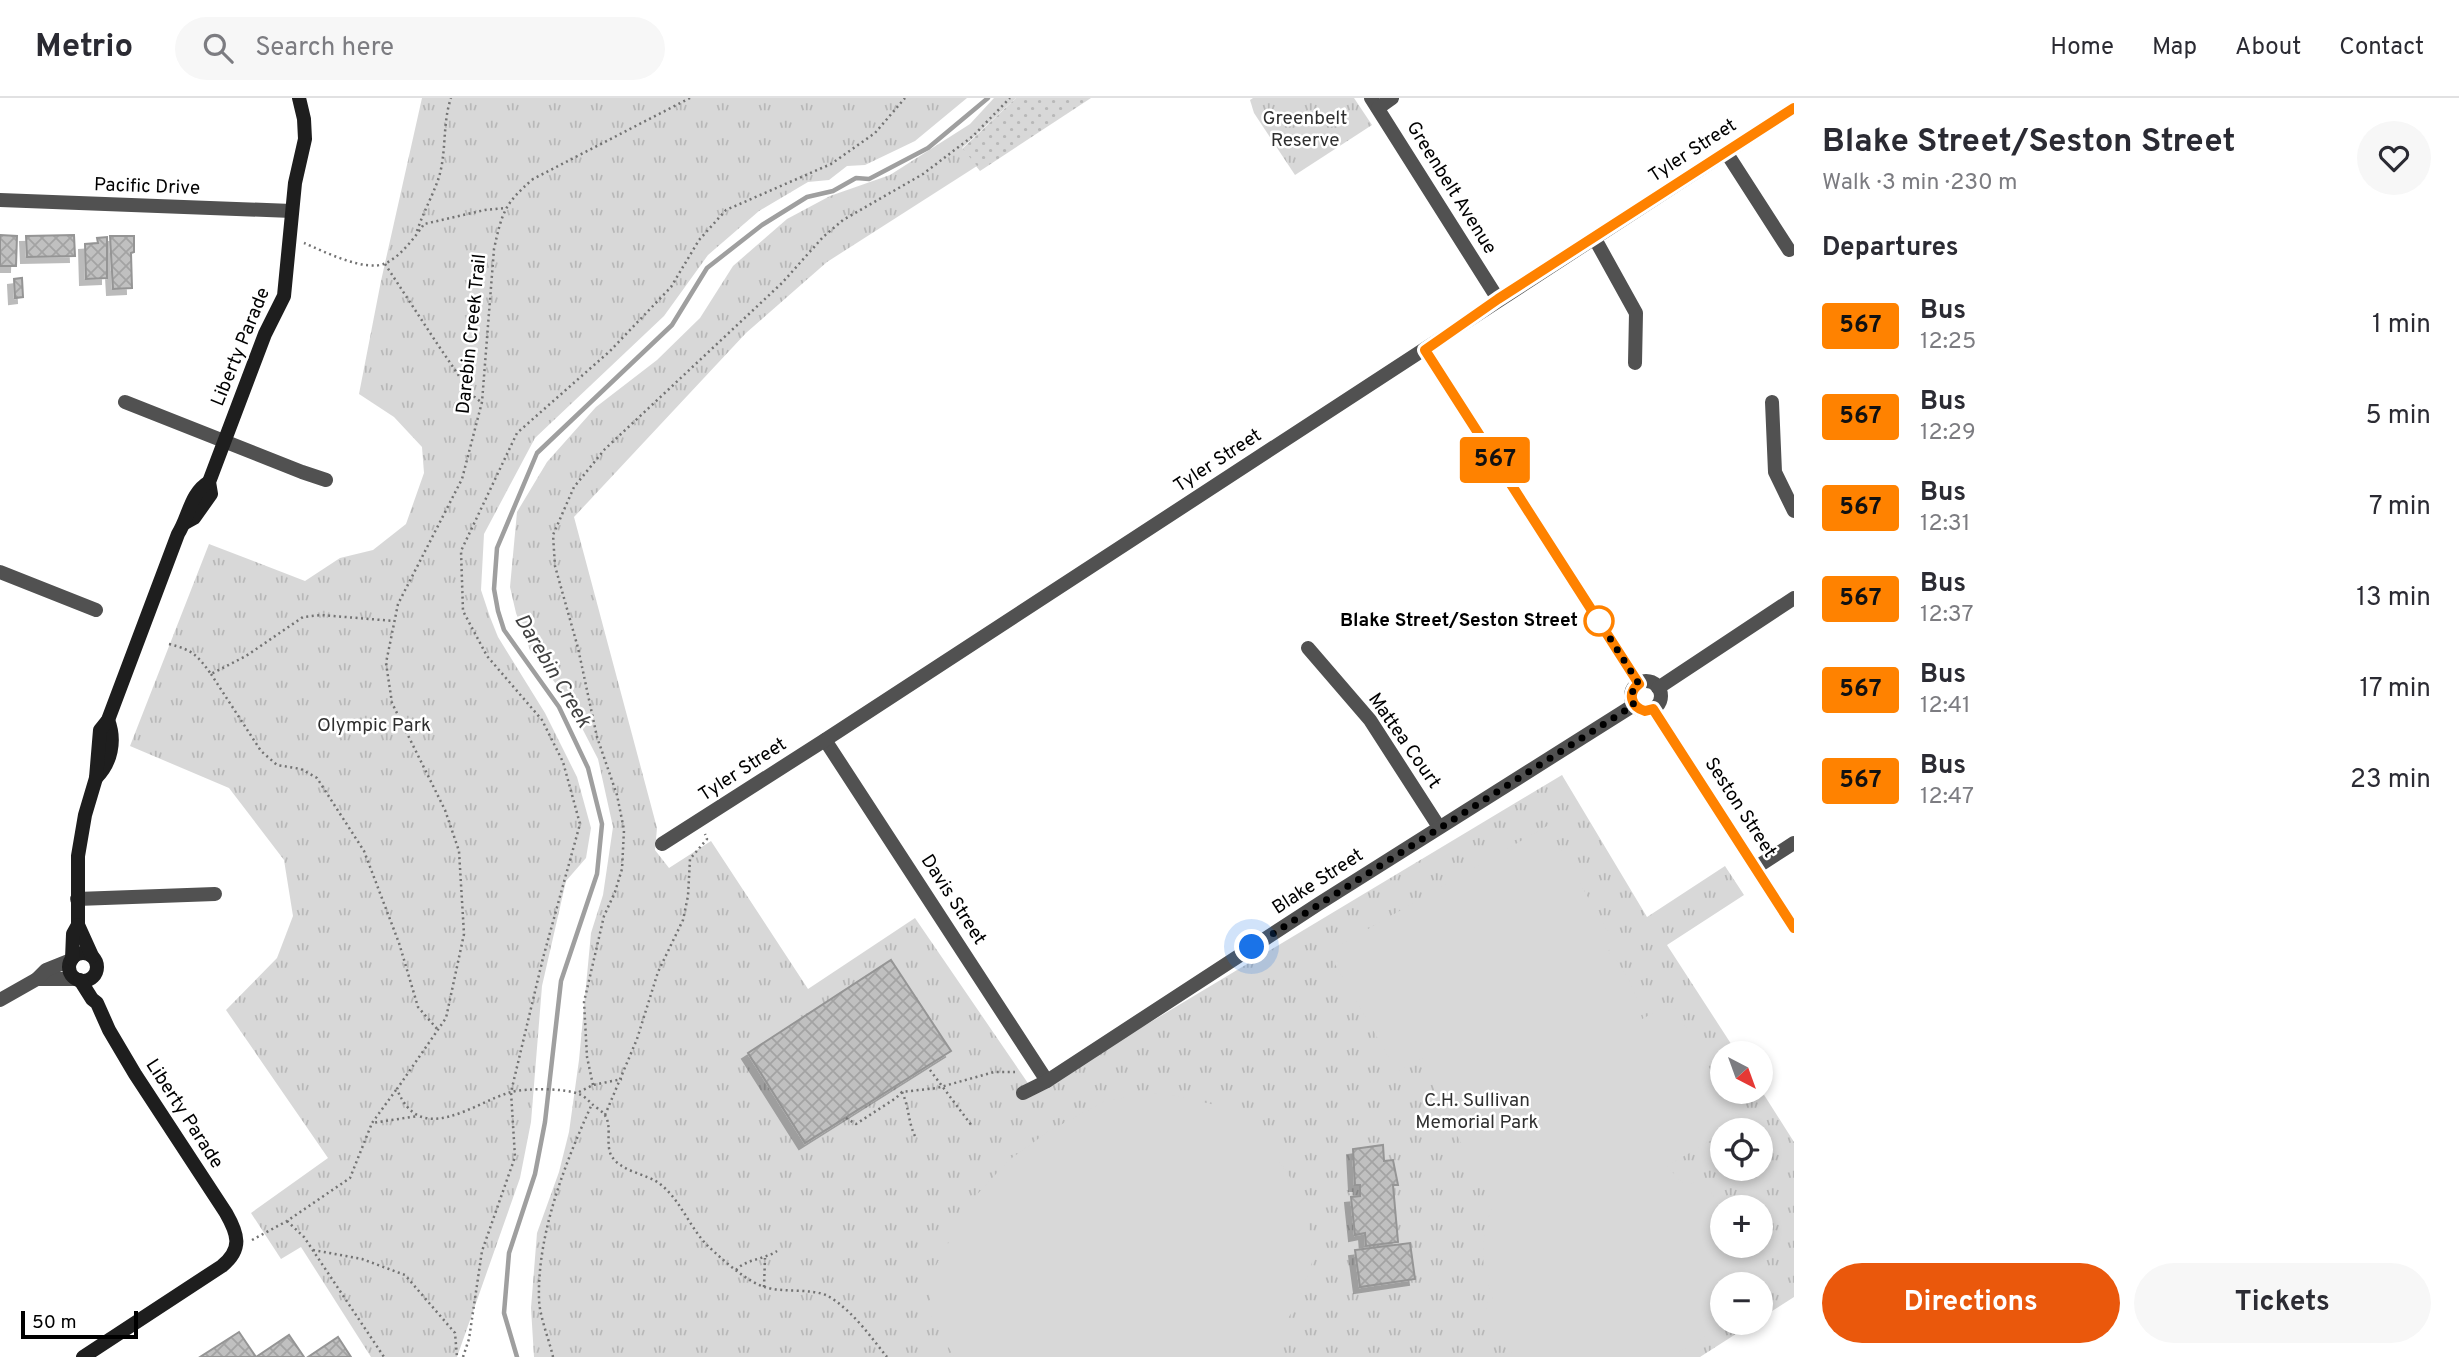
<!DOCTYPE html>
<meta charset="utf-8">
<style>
:root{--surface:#fff;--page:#f7f7f7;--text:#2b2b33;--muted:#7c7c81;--line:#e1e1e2;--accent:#ea580c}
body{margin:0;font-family:Overpass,sans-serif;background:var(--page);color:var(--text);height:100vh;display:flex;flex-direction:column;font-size:26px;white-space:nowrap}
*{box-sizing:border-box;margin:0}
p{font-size:23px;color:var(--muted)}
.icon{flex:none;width:38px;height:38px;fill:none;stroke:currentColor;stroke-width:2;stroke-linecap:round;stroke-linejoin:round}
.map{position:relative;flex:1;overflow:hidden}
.sheet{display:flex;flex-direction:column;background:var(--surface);width:665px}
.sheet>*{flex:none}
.badge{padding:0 14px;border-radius:5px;font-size:24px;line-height:46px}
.needle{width:46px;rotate:139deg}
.buttons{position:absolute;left:1710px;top:943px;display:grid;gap:14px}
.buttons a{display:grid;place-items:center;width:63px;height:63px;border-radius:50%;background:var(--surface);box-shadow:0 4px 10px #0003;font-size:35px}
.scale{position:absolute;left:21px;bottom:18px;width:117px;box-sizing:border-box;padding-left:7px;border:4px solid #000;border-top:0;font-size:19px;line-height:24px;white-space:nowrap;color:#000;-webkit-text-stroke:5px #fff;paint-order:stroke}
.you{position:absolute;width:35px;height:35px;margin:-18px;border:5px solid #fff;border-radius:50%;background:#1a73e8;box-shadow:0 0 0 10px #1a73e833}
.map>.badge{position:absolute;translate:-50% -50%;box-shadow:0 0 0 4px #fff}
h2{padding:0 28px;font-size:26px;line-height:63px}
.round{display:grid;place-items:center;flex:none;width:74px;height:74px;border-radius:37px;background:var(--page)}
.summary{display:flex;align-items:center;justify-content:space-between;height:119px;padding:0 28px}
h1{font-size:33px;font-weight:700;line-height:52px}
.cta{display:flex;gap:14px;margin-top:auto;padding:14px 28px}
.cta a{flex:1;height:80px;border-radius:42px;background:var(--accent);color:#fff;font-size:28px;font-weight:700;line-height:80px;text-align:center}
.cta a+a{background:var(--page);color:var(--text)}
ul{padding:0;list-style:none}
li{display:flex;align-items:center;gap:21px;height:91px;padding:0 28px}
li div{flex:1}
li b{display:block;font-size:26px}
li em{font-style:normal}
li .badge{min-width:77px;font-weight:700;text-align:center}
header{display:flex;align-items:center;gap:42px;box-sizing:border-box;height:98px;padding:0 35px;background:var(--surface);border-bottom:2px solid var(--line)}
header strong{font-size:33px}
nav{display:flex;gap:38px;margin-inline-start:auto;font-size:24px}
.search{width:490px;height:63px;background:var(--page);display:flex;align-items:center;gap:18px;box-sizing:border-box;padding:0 24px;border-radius:38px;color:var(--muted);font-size:26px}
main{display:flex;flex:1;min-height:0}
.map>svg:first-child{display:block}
</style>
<header>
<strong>Metrio</strong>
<div class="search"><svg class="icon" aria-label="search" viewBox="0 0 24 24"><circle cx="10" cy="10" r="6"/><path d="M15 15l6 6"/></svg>Search here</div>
<nav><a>Home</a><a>Map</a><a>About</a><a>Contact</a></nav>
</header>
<main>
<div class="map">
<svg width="1794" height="1259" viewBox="0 0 1794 1259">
<defs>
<pattern id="grass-dots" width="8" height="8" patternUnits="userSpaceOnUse" patternTransform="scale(1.75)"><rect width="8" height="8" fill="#d8d8d8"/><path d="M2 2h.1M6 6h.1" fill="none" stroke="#b8b8b8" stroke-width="1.8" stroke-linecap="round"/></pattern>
<pattern id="park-tufts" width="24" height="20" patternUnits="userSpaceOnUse" patternTransform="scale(1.75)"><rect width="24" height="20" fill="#d8d8d8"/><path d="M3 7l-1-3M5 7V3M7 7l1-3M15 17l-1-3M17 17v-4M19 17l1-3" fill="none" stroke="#b8b8b8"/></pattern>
<pattern id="building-cross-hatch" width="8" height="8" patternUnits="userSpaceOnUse" patternTransform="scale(1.75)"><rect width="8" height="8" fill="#c0c0c0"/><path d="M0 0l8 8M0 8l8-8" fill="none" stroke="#a3a3a3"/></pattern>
<filter id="shadow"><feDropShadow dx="-6" dy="6" stdDeviation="0" flood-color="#0004"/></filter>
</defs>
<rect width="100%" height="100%" fill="#fff"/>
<!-- grass -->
<path fill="url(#grass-dots)" d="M1016 0H1091L980 73 962 51Z"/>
<!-- park -->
<g fill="url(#park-tufts)" fill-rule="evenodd">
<path d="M422 0H967L915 43 865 67 847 68 829 82 808 84 759 113 708 157 664 218 535 340 484 436 481 492 490 519 498 539 545 615 577 679 591 730 586 760 566 783 542 888 531 1024 520 1080 457 1259H371L301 1149 281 1161 251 1115 328 1060 226 912 277 860 293 818 284 762 229 690 130 648 209 446 305 483 340 460 373 452 406 426 424 375 422 349 394 319 359 296 381 183Z"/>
<path d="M994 0H1016L962 50 977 68 827 164 746 235 574 419 657 730 655 752 669 770 711 743 808 891 915 820 1034 994 1562 677 1647 819 1725 768 1744 797 1667 847 1737 955 1722 956V994H1760L1761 992 1794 1044V1199L1761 1220 1760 1186H1722V1225H1753L1700 1259H534L531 1210 537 1135 559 1074 569 1034 579 962 591 835 603 797 613 729 598 661 566 599 530 552 516 515 510 489 517 414 547 364 596 309 657 262 700 220 733 168 787 121 830 98 890 77 970 26ZM1722 1032H1760V1071H1722ZM1722 1110H1760V1148H1722Z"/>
<path d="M1253 0H1354L1372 27 1295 77 1254 15 1250 2Z"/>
</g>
<!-- pitch -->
<g fill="#d8d8d8">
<path d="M1547 728 1616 848 1608 853C1627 873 1637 894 1642 921L1672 905 1741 1025 1728 1032H1722V1036L1667 1068 1686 1089 1703 1080 1722 1113V1148H1742L1772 1200 1761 1207 1760 1186H1722V1225H1729L1670 1259H1514L1484 1206 1493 1201C1479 1168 1480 1136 1495 1103L1453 1031 1464 1025C1443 1006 1429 987 1422 960L1397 974 1328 854Z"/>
<path d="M1162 995 1211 1006 1265 1042 1298 1091 1315 1156 1298 1204 1270 1250 1262 1259H954L931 1217V1177L971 1103 1009 1062 1049 1033 1107 1002Z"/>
</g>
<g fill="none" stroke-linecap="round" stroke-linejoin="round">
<!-- stream -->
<path stroke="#9f9f9f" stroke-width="4.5" d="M517 1259 504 1215 509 1155 535 1076 545 1024 561 883 597 776 602 726 588 670 559 609 504 532 498 513 494 491 497 450 537 355 672 227 707 170 762 127 807 99 833 93 856 80 869 81 928 50 988 0"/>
</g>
<!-- building -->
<g fill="url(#building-cross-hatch)" stroke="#959595" stroke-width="2" filter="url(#shadow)">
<path d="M0 137 17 138 16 168H0Z"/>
<path d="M74 137 75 158 27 159 26 138Z"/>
<path d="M110 138H134V154L131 155 132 190 113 191Z"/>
<path d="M107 139V180L86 181 85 146 98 145 97 140Z"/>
<path d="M22 180 23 199 15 200 14 181Z"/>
<path d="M891 862 951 953 805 1045 748 955Z"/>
<path d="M1383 1047 1384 1063 1393 1062 1398 1087H1393L1398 1144 1366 1148 1365 1135 1355 1137 1351 1099 1360 1098V1087H1355L1353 1051Z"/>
<path d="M1410 1145 1415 1181 1360 1189 1355 1152Z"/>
<path d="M239 1234 256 1259 289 1237 304 1259H200Z"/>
<path d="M338 1239 351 1259H308Z"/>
</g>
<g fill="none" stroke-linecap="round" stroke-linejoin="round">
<!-- path -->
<g stroke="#737373" stroke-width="2.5" stroke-dasharray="2 3.5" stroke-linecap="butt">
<path d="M690 0 533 81C504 106 502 115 494 151L482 304 462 381 398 506 386 565 392 605 445 712 459 753 464 836 446 920 397 991C420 1050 473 1005 511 994 527 990 564 990 579 996 584 998 588 1002 592 1006 595 1009 601 1012 604 1016 613 1027 605 1044 611 1057 620 1074 646 1075 660 1086 681 1102 690 1131 709 1149 723 1162 747 1184 765 1189 783 1195 812 1190 828 1198 852 1212 870 1238 887 1259"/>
<path d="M417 133C423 115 432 99 438 82 447 56 442 26 451 0"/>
<path d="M304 145C323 153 366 175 386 165 401 158 415 139 424 126L485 112 505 110"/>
<path d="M385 166 438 247 472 297 481 304"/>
<path d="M169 546C193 552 197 557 211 576L246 558 303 519 321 517 394 523"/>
<path d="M211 576 261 653 277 667 301 671 317 680 364 753 399 845 418 909 438 932"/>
<path d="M930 972 972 1028"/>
<path d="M593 987 587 959 584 904 604 818 615 794 622 771 624 732 617 697 597 639 578 550 555 468 553 437 574 389 605 351 782 185 823 139 843 122 923 76 973 38 1010 0"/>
<path d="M396 992 372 1025 418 1018"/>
<path d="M579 994 593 987 622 981"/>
<path d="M902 994C909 1008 908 1024 915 1038"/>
<path d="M605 1017 637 941 658 874 683 822 688 798 690 761 707 741 705 736"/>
<path d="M846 1020 856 1026 896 1000 902 994 937 990 994 974H1015"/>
<path d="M287 1123 304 1139 384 1259"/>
<path d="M252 1142 287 1123 350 1080 372 1025"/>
<path d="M313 1152 362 1161 405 1177 455 1235 457 1259"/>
<path d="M736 1172C746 1161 763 1162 777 1153"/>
<path d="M764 1189 765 1160"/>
<path d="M463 1259 469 1241 482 1153 515 1059 511 994 543 860 580 726 563 664 542 622 487 558 463 513 461 453 517 335 610 253 671 189 699 142 726 112 831 66 875 35 905 0"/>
<path d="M553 1259C549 1241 540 1220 539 1202 537 1136 565 1065 592 1006"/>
</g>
<!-- street -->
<g stroke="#515151" stroke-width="14">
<path d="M1371 0 1498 201"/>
<path d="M1378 10 1392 0"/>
<path d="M1726 54 1789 152"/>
<path d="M0 102 292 113"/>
<path d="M1595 141 1636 215 1635 265"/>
<path d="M1425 252 1639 586"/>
<path d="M125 304 302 374 326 382"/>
<path d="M1772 304 1775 374 1794 413"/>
<path d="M0 474 96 512"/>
<path d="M1308 550 1370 622 1439 729"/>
<circle cx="1646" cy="598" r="15"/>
<path d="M1658 590 1794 500"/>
<path d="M1653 611 1794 830"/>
<path d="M825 642 1047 983"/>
<path d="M662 746 825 642 1794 10"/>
<path d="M1755 770 1794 745"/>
<path d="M77 801 215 796"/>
<path d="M37 881H76"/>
<path d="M0 902 37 881 46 872 71 862"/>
<path d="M1023 995 1047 983 1320 805 1634 607"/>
</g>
<!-- secondary -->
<g stroke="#1e1e1e" stroke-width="14">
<path d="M185 425 194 420 211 396 209 384 265 236 284 198 295 85 305 41 304 21 299 0"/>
<path d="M96 680C111 665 116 643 108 622"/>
<circle cx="83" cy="869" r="14"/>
<path d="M92 858 78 827V758L85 717 96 680 100 632 108 622 178 436C189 419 190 395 209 384"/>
<path d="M72 861 73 836 78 827"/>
<path d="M80 882 92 901 97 905 109 932 135 976 226 1115C238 1136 243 1151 222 1168L83 1259"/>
</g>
</g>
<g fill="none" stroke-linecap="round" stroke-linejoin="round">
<!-- line casing -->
<g stroke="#fff" stroke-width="16">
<path id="line" d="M1794 10 1498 201 1425 252 1639 586C1627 595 1631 609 1645 613L1653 611 1794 830"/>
</g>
<!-- line -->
<use href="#line" stroke="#ff8200" stroke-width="10"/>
<!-- walk -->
<path stroke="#000" stroke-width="7" stroke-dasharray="0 12.6" d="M1252 849 1634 607C1630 599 1631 592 1639 586L1599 523"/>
</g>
<!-- markers -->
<circle fill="#fff" stroke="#ff8200" stroke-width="3.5" cx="1599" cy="523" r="14"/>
<g text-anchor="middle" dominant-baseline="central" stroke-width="5" stroke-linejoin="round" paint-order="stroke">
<!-- park labels -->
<g font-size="19" fill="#2f2f2f" stroke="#fff">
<text x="1305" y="21">Greenbelt<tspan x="1305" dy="22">Reserve</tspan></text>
<text x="374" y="628">Olympic Park</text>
<text x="1477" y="1003">C.H. Sullivan<tspan x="1477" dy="22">Memorial Park</tspan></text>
</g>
<!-- street labels -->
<g font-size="19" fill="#000" stroke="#fff">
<text transform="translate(1693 53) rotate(-33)">Tyler Street</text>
<text transform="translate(147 89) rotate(2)">Pacific Drive</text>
<text transform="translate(1451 90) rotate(58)">Greenbelt Avenue</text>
<text transform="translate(472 236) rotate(-84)">Darebin Creek Trail</text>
<text transform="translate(241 249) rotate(-68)">Liberty Parade</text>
<text transform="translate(1218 363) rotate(-33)">Tyler Street</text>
<text transform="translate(1404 643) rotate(55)">Mattea Court</text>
<text transform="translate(743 672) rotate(-33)">Tyler Street</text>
<text transform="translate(1740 710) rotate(57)">Seston Street</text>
<text transform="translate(1318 784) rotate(-33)">Blake Street</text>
<text transform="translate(953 802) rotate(57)">Davis Street</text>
<text transform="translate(184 1016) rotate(57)">Liberty Parade</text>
</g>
<!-- stop labels -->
<g font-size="19" font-weight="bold" fill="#000" stroke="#fff" text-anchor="end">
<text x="1578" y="523">Blake Street/Seston Street</text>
</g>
<!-- water labels -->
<g font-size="21" font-style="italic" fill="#404040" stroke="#fff">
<text transform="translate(552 573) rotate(59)">Darebin Creek</text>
</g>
</g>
</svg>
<div class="buttons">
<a><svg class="needle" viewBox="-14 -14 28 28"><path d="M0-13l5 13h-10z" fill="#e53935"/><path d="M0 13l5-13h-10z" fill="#7c7c81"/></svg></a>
<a><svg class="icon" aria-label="locate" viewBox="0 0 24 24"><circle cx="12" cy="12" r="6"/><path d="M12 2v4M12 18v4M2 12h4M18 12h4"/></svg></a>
<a>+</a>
<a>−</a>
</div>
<div class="scale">50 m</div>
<div class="you" style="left:1252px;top:849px"></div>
<b class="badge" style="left:1495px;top:362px;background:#ff8200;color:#111">567</b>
</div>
<section class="sheet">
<div class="summary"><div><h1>Blake Street/Seston Street</h1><p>Walk · 3 min · 230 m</p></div><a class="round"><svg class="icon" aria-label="heart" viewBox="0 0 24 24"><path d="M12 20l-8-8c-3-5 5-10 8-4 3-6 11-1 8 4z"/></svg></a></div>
<h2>Departures</h2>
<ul>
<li><span class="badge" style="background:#ff8200;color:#111">567</span><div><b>Bus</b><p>12:25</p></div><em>1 min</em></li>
<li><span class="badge" style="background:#ff8200;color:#111">567</span><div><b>Bus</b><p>12:29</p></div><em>5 min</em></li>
<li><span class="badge" style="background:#ff8200;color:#111">567</span><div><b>Bus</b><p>12:31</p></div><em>7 min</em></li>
<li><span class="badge" style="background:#ff8200;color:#111">567</span><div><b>Bus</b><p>12:37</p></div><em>13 min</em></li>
<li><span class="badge" style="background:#ff8200;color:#111">567</span><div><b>Bus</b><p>12:41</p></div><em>17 min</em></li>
<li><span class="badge" style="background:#ff8200;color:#111">567</span><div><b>Bus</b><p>12:47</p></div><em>23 min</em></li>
</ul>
<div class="cta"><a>Directions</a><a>Tickets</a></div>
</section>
</main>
